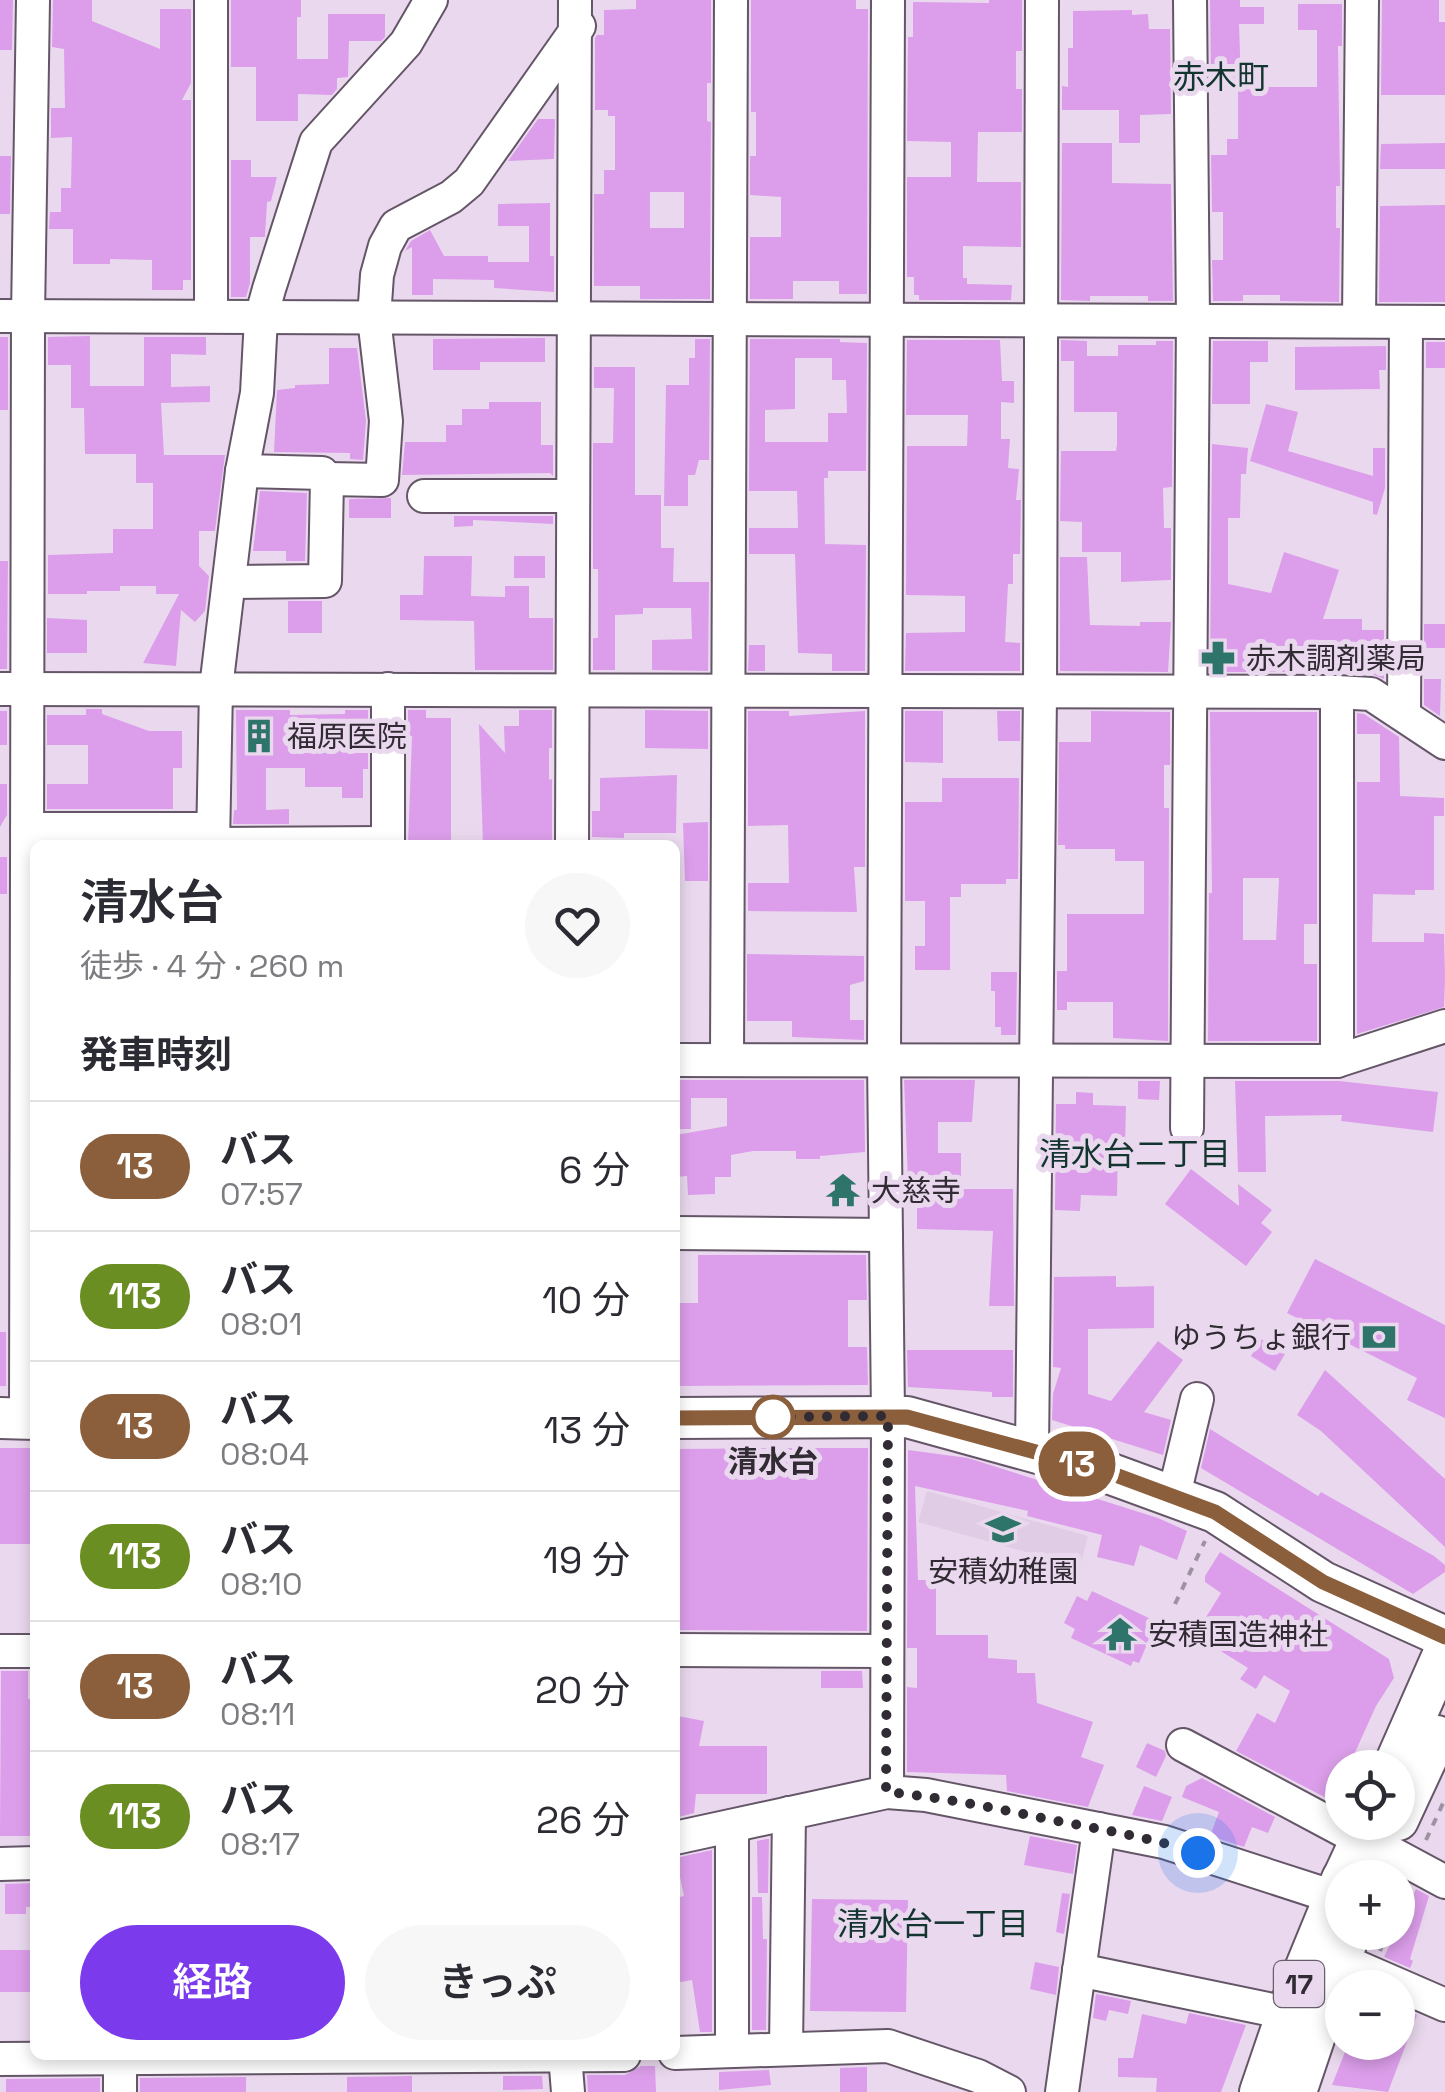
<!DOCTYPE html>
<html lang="ja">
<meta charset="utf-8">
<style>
:root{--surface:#fff;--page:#f7f7f7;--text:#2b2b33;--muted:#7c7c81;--line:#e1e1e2;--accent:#7c3aed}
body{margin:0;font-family:"Space Grotesk","Noto Sans JP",sans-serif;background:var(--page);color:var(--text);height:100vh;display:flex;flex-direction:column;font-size:38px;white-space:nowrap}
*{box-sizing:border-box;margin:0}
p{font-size:32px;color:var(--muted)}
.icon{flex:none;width:55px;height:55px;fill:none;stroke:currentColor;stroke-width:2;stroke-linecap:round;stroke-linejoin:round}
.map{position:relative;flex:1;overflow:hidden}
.drawer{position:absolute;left:30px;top:840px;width:650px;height:1220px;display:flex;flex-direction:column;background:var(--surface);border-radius:15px;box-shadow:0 5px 15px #0003}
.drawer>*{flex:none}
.badge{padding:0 20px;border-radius:32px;font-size:35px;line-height:65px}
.controls{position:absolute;left:1325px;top:1750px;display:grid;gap:20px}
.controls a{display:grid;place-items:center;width:90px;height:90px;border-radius:50%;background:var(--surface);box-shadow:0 5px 15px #0003;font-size:50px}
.you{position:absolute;width:50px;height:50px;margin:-25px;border:8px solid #fff;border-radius:50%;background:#1a73e8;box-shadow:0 0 0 15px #1a73e833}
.map>.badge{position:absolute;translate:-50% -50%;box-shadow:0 0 0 5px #fff}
h2{padding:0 50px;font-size:38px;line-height:90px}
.round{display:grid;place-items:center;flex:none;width:105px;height:105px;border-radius:52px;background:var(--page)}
.headline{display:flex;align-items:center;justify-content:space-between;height:170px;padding:0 50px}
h1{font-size:48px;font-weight:600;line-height:75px}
.primary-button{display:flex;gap:20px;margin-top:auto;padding:20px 50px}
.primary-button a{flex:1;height:115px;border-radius:60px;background:var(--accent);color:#fff;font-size:40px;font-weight:600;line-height:115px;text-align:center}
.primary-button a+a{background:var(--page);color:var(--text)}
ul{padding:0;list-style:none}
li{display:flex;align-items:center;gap:30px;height:130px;padding:0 50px;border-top:2px solid var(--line)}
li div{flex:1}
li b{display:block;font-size:38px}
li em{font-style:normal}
li .badge{min-width:110px;font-weight:700;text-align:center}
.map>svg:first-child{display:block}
</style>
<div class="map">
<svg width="1445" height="2092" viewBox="0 0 1445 2092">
<rect width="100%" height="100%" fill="#ead9ee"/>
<!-- built -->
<path fill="#e1cce6" d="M927 1491 1088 1536 1080 1567 918 1522Z"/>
<!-- building -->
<g fill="#dc9eea" fill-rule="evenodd">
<path d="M0 0H13L12 50H0Z"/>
<path d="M53 0H92V21L160 49V9H191V83L182 100H191V280H183V290H152V260L110 259V264H73V229H49L50 212H61V188H71L72 137 51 138V108H65L64 49 52 47Z"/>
<path d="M231 0H301V17H297V59H328V14H385V37L381 41H349L348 77 337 78V89L332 95 298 94V121H256V67H231Z"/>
<path d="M636 0H711V83H707V121L711 122 710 299H640V286H594V194H604V170H615V116H608V110H595V38L597 35H604V10L636 9ZM650 192H684V228H650Z"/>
<path d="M751 0H856V9H868L867 294H839V281H793V299H750V237H781V197L750 195V156H756V112H751Z"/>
<path d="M989 0H1022V51H1016V89H1022V132H978L977 182H1021V247L963 246V278H967V284L1012 285 1011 300H919V295H914V277H907V177H951V142L907 141 908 37H913V2L989 3Z"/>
<path d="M1210 0H1240V7H1264V24H1239L1241 82H1211Z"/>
<path d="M1382 0H1439V22H1445V95H1381Z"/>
<path d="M1298 4H1342V46H1338L1340 186H1336V228H1340L1339 302 1280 301V295H1243V301H1213L1212 260H1223V212H1212L1211 155H1227V139H1238V87H1317V30H1298Z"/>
<path d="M1132 10V15L1148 14 1149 29H1170L1171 114 1140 115V143H1119V110H1062V86L1068 87V48H1073V11Z"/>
<path d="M538 119H555L554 159 508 161Z"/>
<path d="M1062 143H1112V183L1171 184 1173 301H1148V296H1090V301L1061 300Z"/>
<path d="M1445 143V169H1380L1381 144Z"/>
<path d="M0 156H11L10 214H0Z"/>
<path d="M231 160H251V177H277L271 201 267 202 265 237H250V283L246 297H231Z"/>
<path d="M550 203V256H554V292L494 288V280L433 279V295H412V247L405 251 411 241 430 230 444 256H488V262H529V226H498V204Z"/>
<path d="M1445 205V302H1379L1380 206Z"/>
<path d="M90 336V386H144V337H206V355L171 354V387L210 386V402L161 403 164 455H225L215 531H199V566L209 576 205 611 195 622 181 610 176 666 143 663 179 594H156V586H120V591H87V594H48V555L113 553V529H153V483H136V454H85L84 408H71V365H48V337Z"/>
<rect x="0" y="337" width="8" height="73"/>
<path d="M545 338V362H480V370H433V339Z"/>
<path d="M695 339H710L709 460H699L695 475H688V506H664L666 385H689V358H695Z"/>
<path d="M750 339H840V342L867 343 866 471H828V478H824L825 544 866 545 865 671H832V654L798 653 795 554H749V528H798L797 491H749ZM795 358H832V380H846L847 413H828V442H765V410L795 409Z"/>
<path d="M907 340H1000L1002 381H1014V403L1001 402V439H1010L1008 468 1019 469 1016 500H1021L1020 554H1013V584H1008L1005 642 1020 643V671H905L906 633 965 632V596L906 595 907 446H967L968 415H906Z"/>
<path d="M1061 340 1087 341V356H1118V345H1156V341H1173L1172 487 1163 488 1164 528H1171V580L1121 582V552H1082V522L1060 521 1061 451H1116L1117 444V412H1074V361H1061Z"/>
<path d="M1213 341H1268V362H1250V404H1212Z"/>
<rect x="1426" y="342" width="19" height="26"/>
<path d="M1386 346V370H1379L1380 389 1295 390V347Z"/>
<path d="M329 348H357L366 421 363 460 350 459V453L274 452 277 390 295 388V385L329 384Z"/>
<path d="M594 367H635V495H661V548H674L673 582H709L708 671 652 670V640L692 639 691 608H643V614L615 615V670H593V638H598V569H593V443H613L614 388H594Z"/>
<path d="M489 402H541V445H553V476L550 473 402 475 405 442H446V425H462V409H489Z"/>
<path d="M1266 404 1298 412 1288 451 1373 476V448H1385V488L1377 515 1373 514V502L1250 461Z"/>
<path d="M1212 444 1248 448 1246 474H1241L1240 518H1228V584L1271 593 1284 552 1339 570 1323 619H1362V630H1384V679L1372 674 1350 673V662H1292L1291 672H1210Z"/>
<path d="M260 491 307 493 305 561H286V551H253Z"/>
<path d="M391 498V518H349V499Z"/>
<path d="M454 516H553V524L473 520V526L454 527Z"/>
<path d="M424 556H472L471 596 505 597V586H529V618H553V670H475L474 621 400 620V595H423Z"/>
<rect x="514" y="556" width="31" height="22"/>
<path d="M1060 557H1087L1090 625 1140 626V622H1171L1168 672 1060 671Z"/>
<path d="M0 561H8L7 669H0Z"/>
<rect x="288" y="601" width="34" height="32"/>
<path d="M47 618 87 620V653H47Z"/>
<rect x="1424" y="624" width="21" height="24"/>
<path d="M749 645H765V671H748Z"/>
<path d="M1424 679H1441L1440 716 1424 705Z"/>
<path d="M86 709H102V714L149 731H182V768H173V809H47V784H88V745H47V715H86Z"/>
<path d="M236 710H290V715L345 714V710H368V769H363V798H342V787H305V768H266V810L289 809V824H233L234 810H237Z"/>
<path d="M408 710H426V718H451V845H408L412 736H408Z"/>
<path d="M519 710H552V748H549V780L552 779V845H483L479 724 505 753 504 726H519Z"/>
<path d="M645 710 708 711V749L645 748Z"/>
<rect x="0" y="711" width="7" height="34"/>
<path d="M748 711H789V716L865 711V867H854L857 912 748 911V883H789L788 825 748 826Z"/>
<path d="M905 711H943V763L905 762Z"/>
<path d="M997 711H1020V741H998Z"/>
<path d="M1091 711 1170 712V765H1164V808H1169L1168 1041 1113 1038V1002H1067V1010H1057V971H1067V914H1144V861H1115V849H1065V845H1058L1059 742H1091Z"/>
<path d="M1210 712H1317V924H1304V964H1317V1041H1208L1209 893H1212ZM1243 878H1279L1276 940H1243Z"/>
<path d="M1357 713 1364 714 1399 737 1400 796 1444 798V816H1434V890H1415V895L1373 894 1372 942H1424V933L1444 934 1445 978 1444 1007 1357 1034V782H1380V734H1357Z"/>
<path d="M677 775 676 833H624V838L592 837V811H600V778Z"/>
<path d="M942 778H1019L1018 879H1006V884H961V897H950V970H915V946H925V901H905V802H942Z"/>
<path d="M0 784H7V815L0 827Z"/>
<path d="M708 822V881H685L683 823Z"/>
<rect x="0" y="857" width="7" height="37"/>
<path d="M747 954 864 956V981L850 985V1020H864V1040L792 1037V1021H747Z"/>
<path d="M991 972H1017L1016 1035H1001V1027H995V991H991Z"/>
<path d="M675 1080H864L865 1152 820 1156V1159H796V1151H753L731 1155V1177H715V1194L688 1195 687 1176 677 1177 676 1135 727 1126V1098H691V1129H675Z"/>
<path d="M904 1080H975L972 1122H938V1153H961V1189H1013L1014 1306H989L993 1231 917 1229V1182H908Z"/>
<path d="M1138 1081H1160L1159 1100 1138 1099Z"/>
<path d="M1235 1081H1339L1438 1092 1433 1132 1341 1121 1342 1115 1265 1116 1266 1172H1238Z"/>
<path d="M1076 1092 1093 1093V1105L1126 1106 1125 1149H1118L1117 1196 1081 1195 1080 1211 1055 1210 1056 1104H1076Z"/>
<path d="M1191 1169 1239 1206 1238 1184 1272 1210 1261 1223 1272 1232 1246 1266 1165 1204Z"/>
<path d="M698 1255H866L867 1300H848V1347H867L868 1385 675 1386V1303H698Z"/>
<path d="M1315 1259 1445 1325V1418L1407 1400 1417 1378 1287 1313Z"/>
<path d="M1116 1276V1287L1154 1286V1328L1088 1329V1394L1111 1401 1158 1341 1183 1360 1144 1412 1171 1420 1163 1455 1052 1420 1053 1394 1061 1368 1053 1367 1054 1277Z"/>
<rect x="0" y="1332" width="6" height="54"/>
<path d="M1261 1339 1285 1354 1275 1371 1251 1356Z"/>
<path d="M907 1350H1013V1397H992V1392L908 1387Z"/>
<path d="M1325 1370 1445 1479V1547L1321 1431 1297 1415Z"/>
<path d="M1210 1429 1318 1496 1321 1492 1434 1556 1445 1565V1572L1413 1594 1201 1468Z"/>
<rect x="0" y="1448" width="31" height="96"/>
<path d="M811 1448H868L867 1631 677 1630 675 1449Z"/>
<path d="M908 1450 968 1458 1158 1518 1187 1531 1177 1560 1140 1545 1134 1566 1097 1557 1102 1535 1027 1516 1028 1511 915 1486 918 1580H936V1635H988V1658L1017 1660V1673H1035L1037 1703 1093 1722 1081 1757 1104 1765 1088 1807 1007 1791 1006 1775 907 1772V1687L917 1688V1648H907Z"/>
<path d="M1220 1552 1389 1659 1394 1678 1376 1706 1348 1768H1342V1787L1334 1802 1236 1751 1257 1713 1275 1723 1290 1691 1264 1675 1256 1689 1240 1679 1248 1668 1195 1635 1221 1593 1205 1582V1576Z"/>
<path d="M1092 1591 1153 1620 1150 1626 1154 1628 1139 1663 1133 1661 1131 1666 1071 1638 1075 1629 1064 1623 1077 1596 1087 1601Z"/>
<path d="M1 1671H28V1699H34L35 1836H0Z"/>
<path d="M821 1671H862L863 1688H821Z"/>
<path d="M678 1716 704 1721 699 1746H767V1794H696L694 1813 675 1818Z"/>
<path d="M1147 1743 1165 1751 1166 1756 1156 1777 1136 1767Z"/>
<path d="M1202 1778 1275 1817 1268 1833 1252 1827 1244 1847 1210 1836 1219 1812 1182 1797 1186 1786Z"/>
<path d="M1144 1786 1172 1797 1162 1821 1132 1815Z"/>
<path d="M1030 1836 1077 1845 1073 1874 1024 1865Z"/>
<path d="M766 1839H769L768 1893H758L757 1841Z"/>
<path d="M712 1850V2032H700L692 1980 675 1983V1898L684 1896 676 1858Z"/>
<path d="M35 1883V1907H26V1914H5V1884Z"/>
<path d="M1416 1889 1429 1896 1410 1959 1413 1961 1410 1968 1384 1957Z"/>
<path d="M1062 1893 1070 1894 1064 1934 1056 1932Z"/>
<path d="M752 1897H762L763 1939H767L766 2030H752Z"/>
<path d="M812 1899 908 1900 906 2012 810 2011Z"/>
<rect x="0" y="1950" width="35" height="42"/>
<path d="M1035 1962 1059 1967 1056 1995 1030 1989Z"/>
<path d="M1096 1994 1131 2001 1128 2014 1109 2010 1106 2021 1093 2018Z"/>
<path d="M1398 2006 1417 2015 1388 2092 1332 2085 1349 2042H1398Z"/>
<path d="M1189 2013 1246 2025 1221 2092H1156L1157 2078 1118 2077V2058H1133L1142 2014 1186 2024Z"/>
<path d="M641 2066H655L656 2092H588L587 2075H625Z"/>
<path d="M867 2067V2092H840V2068Z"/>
<path d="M769 2070 771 2085 719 2090V2072Z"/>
<path d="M412 2076V2092H347V2077Z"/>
<path d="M503 2076H542L543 2089 503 2090Z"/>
<path d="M246 2077V2092H140V2078Z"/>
<path d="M100 2078V2092H6V2079Z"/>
</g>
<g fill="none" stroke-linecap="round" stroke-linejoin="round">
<!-- minor casing -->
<g stroke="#645667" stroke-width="36">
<g id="minor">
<path d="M211 0V316"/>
<path d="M0 316 1445 322"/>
<path d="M1359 321 1362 0"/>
<path d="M327 479 382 480 386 421 374 318 377 275 385 246 396 226 451 197 469 182 579 26"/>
<path d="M424 496H573"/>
<path d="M229 582 325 581 327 479 322 473 242 471"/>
<path d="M0 689 1337 692 1371 694 1445 743"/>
<path d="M388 689V845"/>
<path d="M1337 692V1061"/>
<path d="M1404 714 1406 322"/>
<path d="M27 829H213"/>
<path d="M213 844 388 843"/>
<path d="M213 845 216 688 242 471 257 393 261 318 269 289 316 142 406 43 431 0"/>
<path d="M572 845 575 0"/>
<path d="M727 1059 731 0"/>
<path d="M675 1060 1337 1061 1445 1026"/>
<path d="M1187 1128 1193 320 1190 0"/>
<path d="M675 1233 886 1235"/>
<path d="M26 1418 28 316 33 0"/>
<path d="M1032 1451 1040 693 1042 0"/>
<path d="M1174 1495 1197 1399"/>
<path d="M675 1650 887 1651"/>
<path d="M0 1651H35"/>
<path d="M1183 1745 1361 1840"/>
<path d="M887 1792 888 1415 884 1059 888 0"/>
<path d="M675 1838 887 1792 926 1795 1164 1842 1334 1897"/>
<path d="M1384 1849 1445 1882"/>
<path d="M0 1864 35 1863"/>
<path d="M1339 1959 1445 2005"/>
<path d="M1079 1970 1287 2013"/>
<path d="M786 2049 789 1813"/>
<path d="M732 2051V1826"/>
<path d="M675 2053 888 2046 978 2076 1009 2092"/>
<path d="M565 2055 568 2092"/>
<path d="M0 2059 624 2055"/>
<path d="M120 2092V2055"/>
<path d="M1062 2092 1099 1829"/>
</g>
</g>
<!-- major casing -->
<g stroke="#645667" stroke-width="44">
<g id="major">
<path d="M0 1418 35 1419"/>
<path d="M675 1418 907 1417 1103 1471 1215 1512 1323 1582 1445 1637"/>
<path d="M1393 1768 1445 1650"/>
<path d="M1398 1820 1437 1736"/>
<path d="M1343 1878 1369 1822"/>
<path d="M1260 2092 1287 2013 1342 1879"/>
<path d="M1296 2092 1350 1932"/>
</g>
</g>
<!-- path -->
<g stroke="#9e92a2" stroke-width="4" stroke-dasharray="8 8" stroke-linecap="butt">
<path d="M1175 1604 1205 1541"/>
<path d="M1426 1840 1445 1799"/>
<path d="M1398 1909 1406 1891"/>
<path d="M1380 1951 1387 1932"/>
</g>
<!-- minor -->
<use href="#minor" stroke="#fff" stroke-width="32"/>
<!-- major -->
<use href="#major" stroke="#fff" stroke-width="40"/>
</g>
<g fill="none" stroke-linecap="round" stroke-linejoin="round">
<!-- line casing -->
<g stroke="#fff" stroke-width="22">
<path id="line" d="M675 1418 907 1417 1102 1470 1215 1512 1323 1582 1445 1637"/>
</g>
<!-- line -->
<use href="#line" stroke="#8b5e3c" stroke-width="15"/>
<!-- walk -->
<path stroke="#312b33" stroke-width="10" stroke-dasharray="0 18" d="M773 1417 888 1416 886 1792C941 1797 994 1808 1047 1819 1098 1829 1149 1837 1198 1853"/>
</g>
<!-- icons -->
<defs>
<g id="pharmacy-bare" transform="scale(2.7)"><path d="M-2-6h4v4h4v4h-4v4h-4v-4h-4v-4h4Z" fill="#2e746a" stroke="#ead9ee" stroke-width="2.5" paint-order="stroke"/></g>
<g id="building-bare" transform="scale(2.7)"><path d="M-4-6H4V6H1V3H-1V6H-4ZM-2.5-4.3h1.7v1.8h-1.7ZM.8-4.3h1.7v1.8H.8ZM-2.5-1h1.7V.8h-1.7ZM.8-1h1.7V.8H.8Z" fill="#2e746a" stroke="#ead9ee" stroke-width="2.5" paint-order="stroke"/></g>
<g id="temple-bare" transform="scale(2.7)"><path d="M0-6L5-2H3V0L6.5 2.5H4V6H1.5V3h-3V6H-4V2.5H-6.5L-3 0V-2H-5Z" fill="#2e746a" stroke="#ead9ee" stroke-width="2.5" paint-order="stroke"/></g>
<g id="bank-bare" transform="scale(2.7)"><path d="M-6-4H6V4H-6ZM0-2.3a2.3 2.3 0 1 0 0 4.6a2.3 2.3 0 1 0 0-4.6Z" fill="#2e746a" stroke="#ead9ee" stroke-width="2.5" paint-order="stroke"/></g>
<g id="school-bare" transform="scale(2.7)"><path d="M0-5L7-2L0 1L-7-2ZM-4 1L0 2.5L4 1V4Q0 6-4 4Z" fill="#2e746a" stroke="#ead9ee" stroke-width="2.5" paint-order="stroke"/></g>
</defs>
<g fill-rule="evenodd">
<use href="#pharmacy-bare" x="1218" y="658"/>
<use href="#building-bare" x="259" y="736"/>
<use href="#temple-bare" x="843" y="1190"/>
<use href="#bank-bare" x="1379" y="1337"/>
<use href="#school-bare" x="1003" y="1529"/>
<use href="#temple-bare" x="1120" y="1634"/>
</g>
<!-- markers -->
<circle fill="#fff" stroke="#8b5e3c" stroke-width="5" cx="773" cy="1417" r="20"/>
<g text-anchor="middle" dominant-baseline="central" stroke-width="10" stroke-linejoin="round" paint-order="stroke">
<!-- shield labels -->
<rect fill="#ead9ee" stroke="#685f6b" stroke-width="2.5" x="1274" y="1961" width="50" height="46" rx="8"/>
<g font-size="28" font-weight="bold" fill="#312b33">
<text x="1299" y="1984">17</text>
</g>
<!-- poi labels -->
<g font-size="30" fill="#312b33" stroke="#ead9ee" text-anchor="start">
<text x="1246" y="658">赤木調剤薬局</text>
<text x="287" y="736">福原医院</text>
<text x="871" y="1190">大慈寺</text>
<text x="1351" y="1337" text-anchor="end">ゆうちょ銀行</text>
<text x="1003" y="1571" text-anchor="middle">安積幼稚園</text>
<text x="1148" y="1634">安積国造神社</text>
</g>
<!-- stop labels -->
<g font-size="30" font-weight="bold" fill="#312b33" stroke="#ead9ee">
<text x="773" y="1461">清水台</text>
</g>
<!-- neighbourhood labels -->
<g font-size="32" fill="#133530" stroke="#ead9ee">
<text x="1221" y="77">赤木町</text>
<text x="1135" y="1154">清水台二丁目</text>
<text x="933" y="1924">清水台一丁目</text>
</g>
</g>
</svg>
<div class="controls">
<a><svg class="icon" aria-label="locate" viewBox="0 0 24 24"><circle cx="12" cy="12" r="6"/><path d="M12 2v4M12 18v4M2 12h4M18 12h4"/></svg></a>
<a>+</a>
<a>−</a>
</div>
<div class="you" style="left:1198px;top:1853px"></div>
<b class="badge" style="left:1077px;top:1464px;background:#8b5e3c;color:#fff">13</b>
<section class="drawer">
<div class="headline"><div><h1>清水台</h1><p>徒歩 · 4 分 · 260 m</p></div><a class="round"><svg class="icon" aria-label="heart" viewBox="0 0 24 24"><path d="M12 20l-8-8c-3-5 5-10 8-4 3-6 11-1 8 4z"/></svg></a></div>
<h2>発車時刻</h2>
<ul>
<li><span class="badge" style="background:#8b5e3c;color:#fff">13</span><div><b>バス</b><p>07:57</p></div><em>6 分</em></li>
<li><span class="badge" style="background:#6b8e23;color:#fff">113</span><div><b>バス</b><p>08:01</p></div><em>10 分</em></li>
<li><span class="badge" style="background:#8b5e3c;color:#fff">13</span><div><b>バス</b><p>08:04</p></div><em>13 分</em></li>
<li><span class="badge" style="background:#6b8e23;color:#fff">113</span><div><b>バス</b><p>08:10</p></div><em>19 分</em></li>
<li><span class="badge" style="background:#8b5e3c;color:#fff">13</span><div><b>バス</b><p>08:11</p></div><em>20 分</em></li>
<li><span class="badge" style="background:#6b8e23;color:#fff">113</span><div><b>バス</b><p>08:17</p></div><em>26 分</em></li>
</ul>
<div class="primary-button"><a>経路</a><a>きっぷ</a></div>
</section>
</div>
